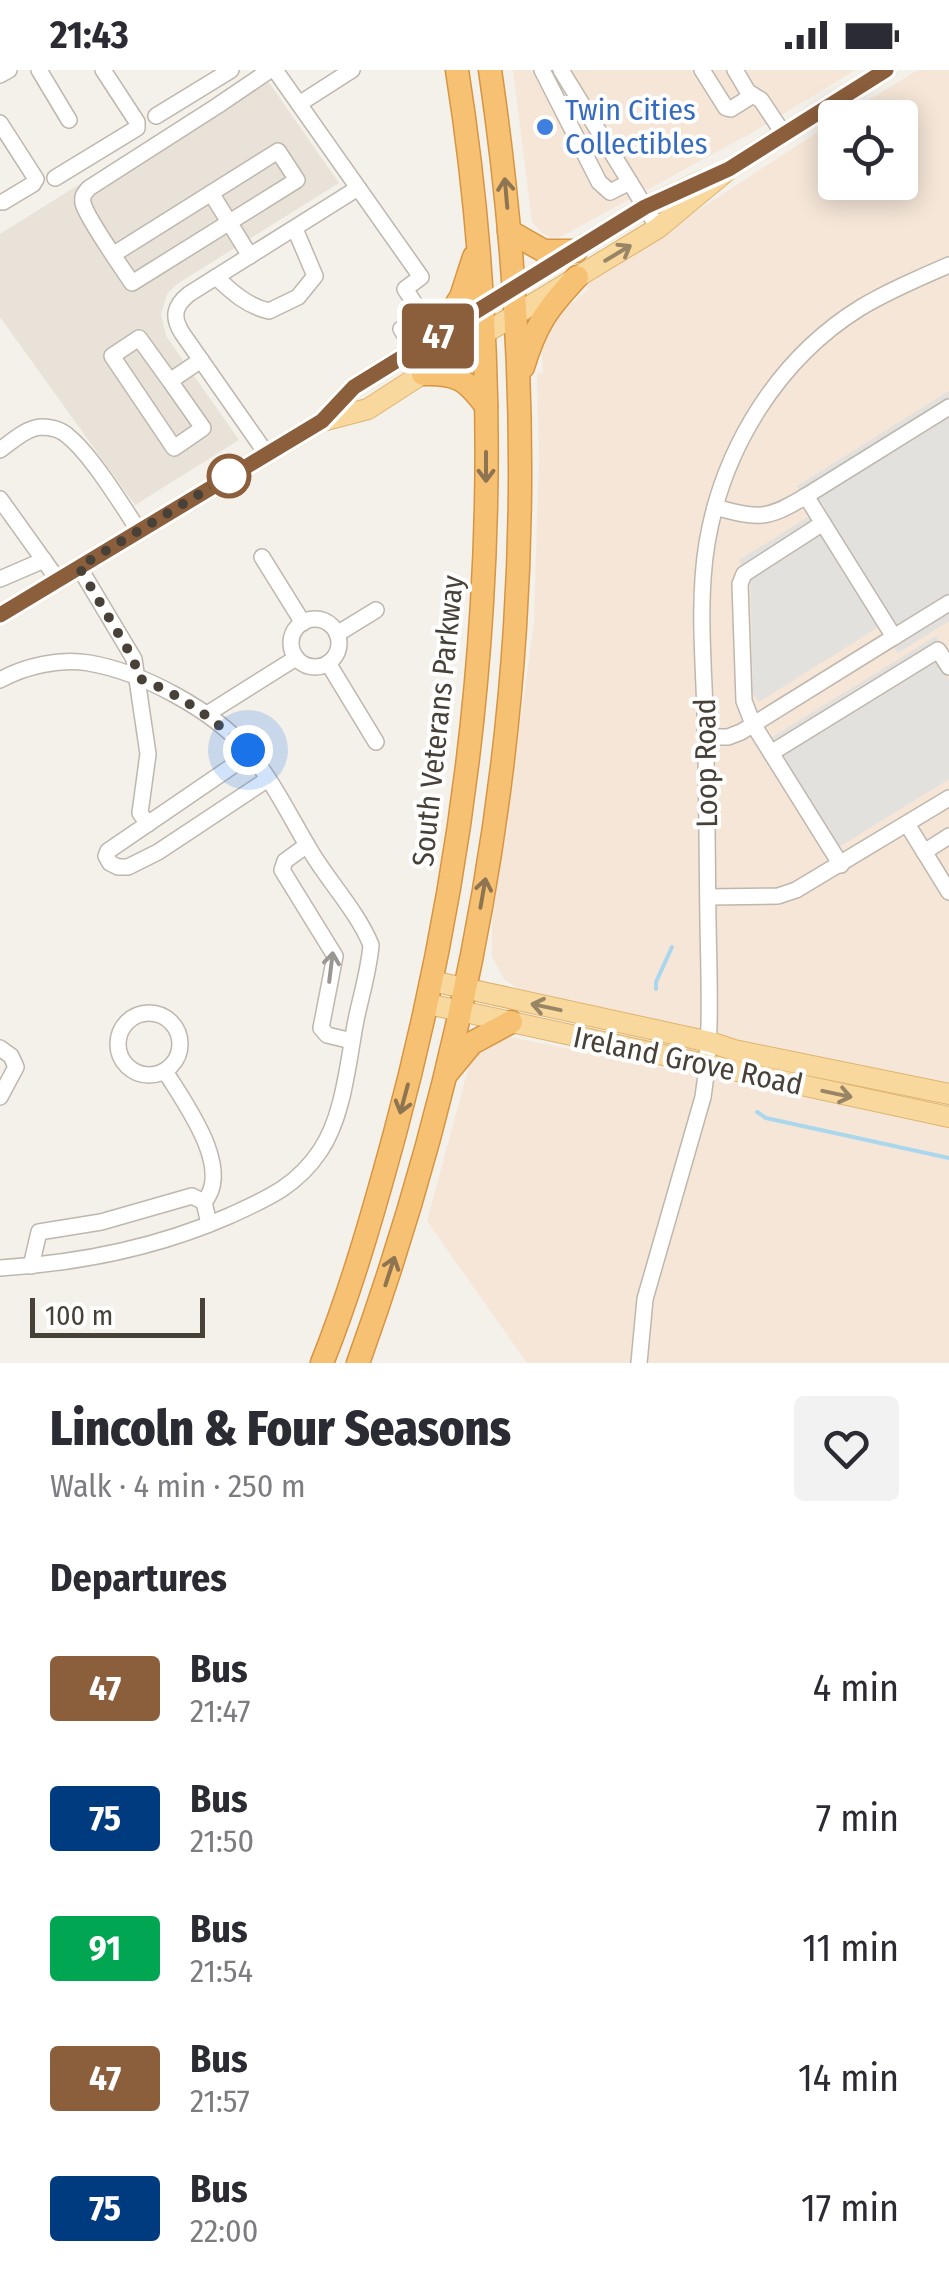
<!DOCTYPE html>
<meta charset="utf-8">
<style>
:root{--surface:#fff;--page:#f2f2f3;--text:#2b2b33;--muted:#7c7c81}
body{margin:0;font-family:"Fira Sans Condensed",sans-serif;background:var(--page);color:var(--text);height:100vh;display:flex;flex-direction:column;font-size:38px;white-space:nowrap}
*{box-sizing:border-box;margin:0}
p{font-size:32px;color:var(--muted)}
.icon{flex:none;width:55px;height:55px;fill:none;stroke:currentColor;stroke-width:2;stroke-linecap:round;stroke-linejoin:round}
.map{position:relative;height:1293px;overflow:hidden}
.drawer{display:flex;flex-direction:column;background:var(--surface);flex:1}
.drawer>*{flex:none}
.badge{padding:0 20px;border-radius:8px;font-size:35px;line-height:65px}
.controls{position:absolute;left:818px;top:30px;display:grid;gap:20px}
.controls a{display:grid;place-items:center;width:100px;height:100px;border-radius:10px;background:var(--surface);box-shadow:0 5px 25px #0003;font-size:50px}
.scale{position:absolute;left:30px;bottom:25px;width:175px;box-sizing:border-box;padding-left:10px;border:5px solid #484138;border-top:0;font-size:28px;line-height:35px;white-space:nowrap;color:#484138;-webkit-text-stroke:8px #fff;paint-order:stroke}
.you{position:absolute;width:50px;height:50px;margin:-25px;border:8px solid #fff;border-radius:50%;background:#1a73e8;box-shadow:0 0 0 15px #1a73e833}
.map>.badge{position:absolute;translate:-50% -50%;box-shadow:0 0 0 5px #fff}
h2{padding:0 50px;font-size:38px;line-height:90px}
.round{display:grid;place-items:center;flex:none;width:105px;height:105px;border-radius:10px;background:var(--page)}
.headline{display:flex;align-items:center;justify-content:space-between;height:170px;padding:0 50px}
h1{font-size:48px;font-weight:800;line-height:75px}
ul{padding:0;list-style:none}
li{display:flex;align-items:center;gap:30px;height:130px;padding:0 50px}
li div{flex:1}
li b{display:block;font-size:38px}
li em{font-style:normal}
li .badge{min-width:110px;font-weight:700;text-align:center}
.status{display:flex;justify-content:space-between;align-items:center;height:70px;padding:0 50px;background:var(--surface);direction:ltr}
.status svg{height:28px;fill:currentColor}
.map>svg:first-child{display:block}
</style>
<div class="status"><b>21:43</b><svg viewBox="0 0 49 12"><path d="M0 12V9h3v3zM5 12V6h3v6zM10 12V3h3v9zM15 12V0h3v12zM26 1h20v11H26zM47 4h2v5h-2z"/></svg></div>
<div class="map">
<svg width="949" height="1293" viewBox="0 0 949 1293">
<rect width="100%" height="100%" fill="#f4f0ea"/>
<!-- residential -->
<path fill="#e8e2d8" d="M261 1 339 113 177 214 167 224 161 244 166 266 239 370 135 435 0 247V164Z"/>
<!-- commercial -->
<g fill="#f5e6d7">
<path d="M513 0H855L755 61 560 167 551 168 542 163 532 152Z"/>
<path d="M918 0H949V1017L524 923 504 909 492 887V853L534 554 539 385 537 304 543 302 542 283 546 264 558 245 589 219 585 214 835 51V112H900V48L841 47Z"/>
<path d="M500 965 949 1056V1293H527L427 1151 470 992 482 978Z"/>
</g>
<!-- parking -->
<g fill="#e3e1de">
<path d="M949 321V551L898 583 880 556 759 632 753 624 750 509 739 490 811 445 797 416Z"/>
<path d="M936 566 943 576 932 583 949 610V709L839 777 771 668Z"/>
</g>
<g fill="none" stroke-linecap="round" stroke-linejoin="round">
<!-- stream -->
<g stroke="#aad7ed" stroke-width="4">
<path d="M656 919V912L672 877"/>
<path d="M757 1042 766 1048 949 1088"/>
</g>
<!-- minor casing -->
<g stroke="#bfb7ad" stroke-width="18">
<g id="minor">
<path d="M39 0 69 50"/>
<path d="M275 0 421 207 405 219 419 240 416 249 401 259 414 280"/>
<path d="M542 0 599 112 610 122 630 112"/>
<path d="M561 0 658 158"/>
<path d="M702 0 726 38 731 39 753 25"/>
<path d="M735 0 748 22 761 30 783 63"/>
<path d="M0 5 9 0"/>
<path d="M299 34 352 0"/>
<path d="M156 46 231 0"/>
<path d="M0 53 36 109 33 114 3 132"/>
<path d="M55 108 137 58V52L103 0"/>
<path d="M211 123 250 186"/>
<path d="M114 184 278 81 297 110 132 213C122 198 86 147 83 133 82 125 84 124 89 118L217 36 270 0"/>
<path d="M216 207C232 222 247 236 269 241L298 227 315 206 295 159"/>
<path d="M170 311 203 358 174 378 112 286 139 268 170 311 201 290"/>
<path d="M0 380C11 372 26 358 41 357 51 357 62 360 69 367 92 386 122 435 139 461"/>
<path d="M266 383 182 263C172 247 174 236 189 224L358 118"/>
<path d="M806 426 949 337"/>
<path d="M0 429 58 510"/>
<path d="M823 453 744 504 740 514 744 631 753 654 841 795"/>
<path d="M262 487 303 553"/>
<path d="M79 497 134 589 148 684 140 743 148 754"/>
<path d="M0 509 44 490"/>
<circle cx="315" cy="573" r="24"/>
<path d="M337 564 376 540"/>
<path d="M894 567 949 533"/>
<path d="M328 593 376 672"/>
<path d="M0 610C25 596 61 588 89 593 142 602 213 640 248 681 274 712 292 751 313 785 331 814 358 843 371 875 369 900 361 926 356 950 348 991 344 1046 320 1081 296 1117 266 1129 229 1146 156 1178 80 1193 0 1198"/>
<path d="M207 644 296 588"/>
<path d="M706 667H728L741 662 894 567 806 426C767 450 758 449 715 437"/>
<path d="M771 683 938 580 949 597"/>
<path d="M250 684 108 781 106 786 110 793 118 797H128L158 782 268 709"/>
<path d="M907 754 949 822"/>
<path d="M307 775 285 791 282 800 335 886 321 958 327 965 352 971"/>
<path d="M924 782 949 766"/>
<path d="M708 827 778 826 796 820 949 728"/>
<circle cx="149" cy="974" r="31"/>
<path d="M0 978 11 986 16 997 0 1027"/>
<path d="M165 1001C183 1031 234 1098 204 1132"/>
<path d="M31 1196 39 1162 101 1152 192 1126 204 1132 209 1154"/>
<path d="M639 1293 645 1229 703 1027C712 969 709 912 708 853 707 782 707 711 705 640 703 585 698 528 707 473 723 378 778 289 860 238 888 221 919 208 949 195"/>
</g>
</g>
<!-- major casing -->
<g stroke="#dfb46e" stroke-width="22">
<g id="major">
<path d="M324 349 354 317 645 137 704 110"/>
<path d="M0 545 322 351 368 339 482 265 658 158 729 99 886 0"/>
<path d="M432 911 710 972 734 980 949 1024"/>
<path d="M428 934 949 1047"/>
</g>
</g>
<!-- highway casing -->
<g stroke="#d69542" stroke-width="25">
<g id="highway">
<path d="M509 161 544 181H576"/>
<path d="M414 280 452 241 461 227 474 187"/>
<path d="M523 297C536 254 547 239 577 207"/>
<path d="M423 304C457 303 466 309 486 336"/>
<path d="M448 1002 472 973 511 952"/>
<path d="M322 1293C352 1218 374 1140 395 1063 488 718 513 354 457 0"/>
<path d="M358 1293C443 1057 499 808 515 557 527 372 517 184 490 0"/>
</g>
</g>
<!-- minor -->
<use href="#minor" stroke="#fff" stroke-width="15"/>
<!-- major -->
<use href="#major" stroke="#f9d89e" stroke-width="20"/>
<!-- highway -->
<use href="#highway" stroke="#f7c173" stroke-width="22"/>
</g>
<!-- one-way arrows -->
<defs><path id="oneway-shaft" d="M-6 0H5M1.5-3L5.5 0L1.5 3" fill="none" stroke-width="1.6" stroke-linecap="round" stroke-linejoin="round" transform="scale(2.5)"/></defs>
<g stroke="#8e7450">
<use href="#oneway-shaft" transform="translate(506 123) rotate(-95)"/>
<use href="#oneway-shaft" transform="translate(486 397) rotate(90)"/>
<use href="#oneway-shaft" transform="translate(483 823) rotate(-80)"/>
<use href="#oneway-shaft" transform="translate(404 1029) rotate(105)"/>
<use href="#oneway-shaft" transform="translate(390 1201) rotate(-72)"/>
</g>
<g stroke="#988566">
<use href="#oneway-shaft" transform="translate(618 183) rotate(-31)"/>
<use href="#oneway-shaft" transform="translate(546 937) rotate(-168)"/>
<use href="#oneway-shaft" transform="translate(837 1024) rotate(12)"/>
</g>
<use stroke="#9a9692" href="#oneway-shaft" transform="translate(331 897) rotate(-83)"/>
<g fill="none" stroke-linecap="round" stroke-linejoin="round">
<!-- line casing -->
<g stroke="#fff" stroke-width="22">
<path id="line" d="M0 545 322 351 354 317 645 137 729 99 886 0"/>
</g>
<!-- line -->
<use href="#line" stroke="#8b5e3c" stroke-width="15"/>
<!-- walk -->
<path stroke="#484138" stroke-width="10" stroke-dasharray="0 18" d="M229 406 79 497 134 590 138 608C181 624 214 650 248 680"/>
</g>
<!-- markers -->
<circle fill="#3f7fe0" stroke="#fff" stroke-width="4" cx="545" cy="57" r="10"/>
<circle fill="#fff" stroke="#8b5e3c" stroke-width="5" cx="229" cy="406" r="20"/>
<g text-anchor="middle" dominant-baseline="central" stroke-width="8" stroke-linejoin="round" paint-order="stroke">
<!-- shop labels -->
<g font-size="30" fill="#366cbe" stroke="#fff" text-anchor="start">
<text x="565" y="40">Twin Cities<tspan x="565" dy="34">Collectibles</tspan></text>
</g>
<!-- street labels -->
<g font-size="30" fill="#484138" stroke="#fff">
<text transform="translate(438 651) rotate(-84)">South Veterans Parkway</text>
<text transform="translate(706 693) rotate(-91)">Loop Road</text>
<text transform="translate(688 991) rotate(12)">Ireland Grove Road</text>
</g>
</g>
</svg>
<div class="controls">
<a><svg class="icon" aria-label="locate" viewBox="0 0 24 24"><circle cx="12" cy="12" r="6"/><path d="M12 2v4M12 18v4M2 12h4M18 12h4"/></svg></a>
</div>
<div class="scale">100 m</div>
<div class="you" style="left:248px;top:680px"></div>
<b class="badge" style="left:438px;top:266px;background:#8b5e3c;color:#fff">47</b>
</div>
<section class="drawer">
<div class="headline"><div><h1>Lincoln &amp; Four Seasons</h1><p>Walk · 4 min · 250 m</p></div><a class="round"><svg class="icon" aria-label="heart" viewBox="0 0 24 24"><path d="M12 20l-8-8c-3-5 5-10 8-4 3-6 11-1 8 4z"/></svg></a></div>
<h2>Departures</h2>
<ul>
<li><span class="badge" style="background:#8b5e3c;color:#fff">47</span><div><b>Bus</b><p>21:47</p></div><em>4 min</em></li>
<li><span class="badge" style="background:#003b80;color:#fff">75</span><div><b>Bus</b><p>21:50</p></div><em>7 min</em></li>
<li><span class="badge" style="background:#00a651;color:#fff">91</span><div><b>Bus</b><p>21:54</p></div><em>11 min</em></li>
<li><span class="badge" style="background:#8b5e3c;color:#fff">47</span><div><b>Bus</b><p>21:57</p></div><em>14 min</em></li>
<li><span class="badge" style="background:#003b80;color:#fff">75</span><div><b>Bus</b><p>22:00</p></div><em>17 min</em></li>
</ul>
</section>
